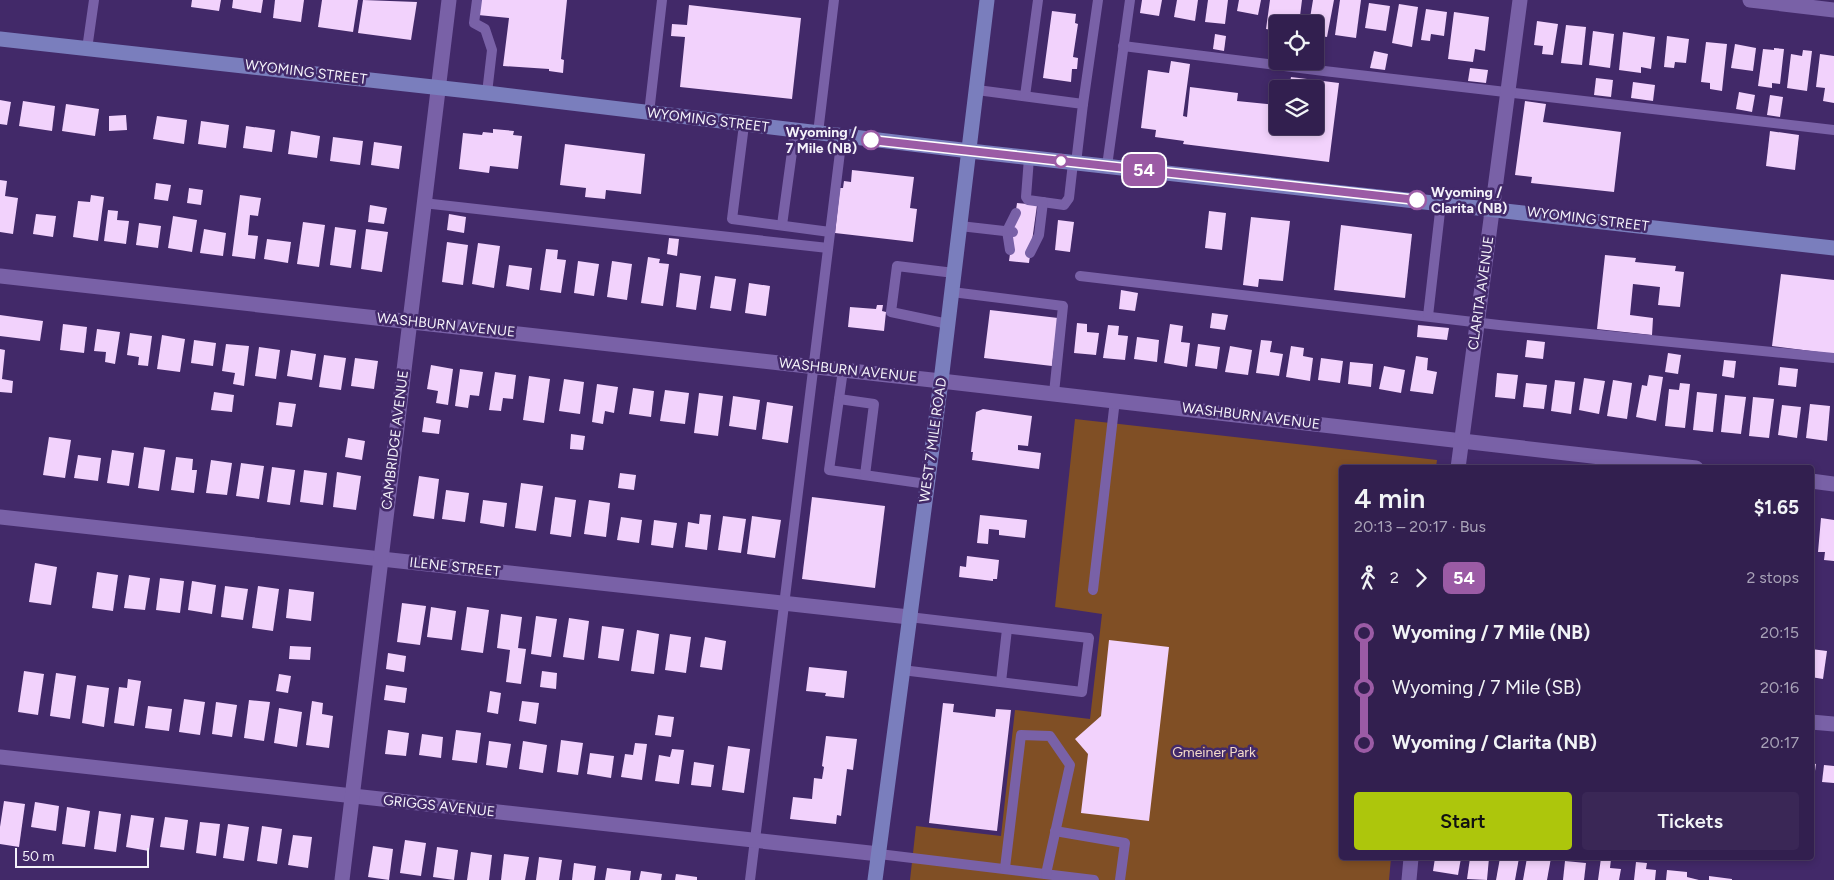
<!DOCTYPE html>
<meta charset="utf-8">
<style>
:root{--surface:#321f4f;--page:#3a2756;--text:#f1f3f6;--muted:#a8a2b7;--line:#4d3d66;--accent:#adc60c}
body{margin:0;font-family:Figtree,sans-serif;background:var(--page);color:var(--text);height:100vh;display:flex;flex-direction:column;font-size:19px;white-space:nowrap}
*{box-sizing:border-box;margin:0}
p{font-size:16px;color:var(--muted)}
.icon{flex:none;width:28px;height:28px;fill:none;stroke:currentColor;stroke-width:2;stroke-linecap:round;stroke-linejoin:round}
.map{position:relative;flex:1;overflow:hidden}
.details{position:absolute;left:1339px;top:465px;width:475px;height:395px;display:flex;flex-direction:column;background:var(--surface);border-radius:5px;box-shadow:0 2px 8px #0003,0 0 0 1px var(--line)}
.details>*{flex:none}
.badge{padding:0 10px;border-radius:8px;font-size:18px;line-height:32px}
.tools{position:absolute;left:1269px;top:15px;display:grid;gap:10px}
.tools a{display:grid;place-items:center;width:55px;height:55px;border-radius:5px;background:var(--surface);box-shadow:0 2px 8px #0003,0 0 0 1px var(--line);font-size:25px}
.scale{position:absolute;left:15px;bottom:12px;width:134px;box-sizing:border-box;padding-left:5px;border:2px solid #f4f2fa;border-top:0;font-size:14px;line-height:18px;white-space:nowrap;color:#f4f2fa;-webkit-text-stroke:4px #422969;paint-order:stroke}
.map>.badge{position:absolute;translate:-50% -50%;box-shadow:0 0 0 2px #fff}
.legs{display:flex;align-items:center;gap:8px;height:55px;padding:0 15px;font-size:16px}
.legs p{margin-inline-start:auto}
.summary{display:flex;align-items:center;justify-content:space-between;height:85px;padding:0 15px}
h1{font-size:28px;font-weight:600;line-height:38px}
.button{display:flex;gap:10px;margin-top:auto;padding:10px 15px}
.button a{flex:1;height:58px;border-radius:5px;background:var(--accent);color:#111;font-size:20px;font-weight:600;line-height:58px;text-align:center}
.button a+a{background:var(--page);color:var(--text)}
ul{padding:0 15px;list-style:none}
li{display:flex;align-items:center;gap:18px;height:55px;font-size:19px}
li i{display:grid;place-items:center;width:8px;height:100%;margin:0 6px;background:currentColor}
li i::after{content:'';width:12px;height:12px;margin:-6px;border:4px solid;border-radius:50%;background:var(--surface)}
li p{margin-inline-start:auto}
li:first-child i{background:linear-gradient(#0000 50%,currentColor 0)}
li:last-child i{background:linear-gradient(currentColor 50%,#0000 0)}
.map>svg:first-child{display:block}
</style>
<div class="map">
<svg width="1834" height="880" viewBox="0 0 1834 880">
<rect width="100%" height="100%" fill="#422969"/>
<!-- green -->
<path fill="#804f25" d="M1075 419 1437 460 1436 467 1341 468V858H1391L1389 880H910L916 826 1001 836 1015 710 1090 719 1102 614 1055 607Z"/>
<!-- building -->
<g fill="#f2d2fc">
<path d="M192 0H221L219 11 191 7Z"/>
<path d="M233 0H263L261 13 232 8Z"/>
<path d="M275 0H304L301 22 273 18Z"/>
<path d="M322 0H358L353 32 318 27Z"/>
<path d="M363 0 417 2 411 40 358 33Z"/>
<path d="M479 0H567L561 59 564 60 563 73 549 71V69L503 66 509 18 478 15Z"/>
<path d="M1142 0H1162L1159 16 1140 13Z"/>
<path d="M1177 0H1198L1195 21 1174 17Z"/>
<path d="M1208 0H1228L1225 24 1205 22Z"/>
<path d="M1239 0H1261L1258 15 1237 11Z"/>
<path d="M1270 0H1302L1299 24H1278V31L1266 29Z"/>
<path d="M1313 0H1334L1327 37 1315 35V24H1309Z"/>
<path d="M1340 0H1361L1356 38 1335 35Z"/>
<path d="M1369 3 1390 6 1386 31 1365 28Z"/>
<path d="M1399 4 1418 7 1412 47 1392 43Z"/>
<path d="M689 5 801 18 792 99 680 87 685 37 671 36 672 24 687 25Z"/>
<path d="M1426 9 1447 12 1444 36 1431 34 1430 41 1421 40Z"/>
<path d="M1052 11 1076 14 1075 23 1078 24 1073 57 1078 58 1077 69H1072L1071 82 1043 78Z"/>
<path d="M1454 12 1489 17 1485 51 1475 49 1473 62 1448 59Z"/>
<path d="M1537 21 1558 24 1553 55 1542 54 1543 46 1534 45Z"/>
<path d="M1566 25 1586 27 1582 65 1561 63Z"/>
<path d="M1593 31 1614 34 1610 68 1589 65Z"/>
<path d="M1623 32 1655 37 1651 69 1641 67V73L1619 70Z"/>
<path d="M1215 34 1226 36 1224 51 1213 49Z"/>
<path d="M1667 36 1689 39 1686 63 1675 62 1674 68 1664 67Z"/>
<path d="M1706 42 1727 44 1722 91 1710 89V83L1701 82Z"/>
<path d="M1735 44 1756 48 1753 71 1731 68Z"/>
<path d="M1774 48 1784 49 1780 84 1772 83V88L1758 86 1763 49 1774 50Z"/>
<path d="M1803 50 1812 51 1807 91 1787 88 1791 54 1802 56Z"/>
<path d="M1374 51 1388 54 1385 70 1370 68Z"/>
<path d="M1820 54 1834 56V103L1823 101 1825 88 1816 87Z"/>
<path d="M1171 61 1190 64 1183 116 1187 117 1190 87 1238 93 1237 101 1278 105V126H1315V89H1289L1291 77 1339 83 1329 162 1183 144 1184 141 1155 137 1156 130 1141 128 1148 70 1169 73Z"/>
<path d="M1470 68 1488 70 1486 83 1468 81Z"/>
<path d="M1596 78 1613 80 1611 97 1594 95Z"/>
<path d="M1633 82 1655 85 1653 101 1631 98Z"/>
<path d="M1739 92 1755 95 1752 112 1736 109Z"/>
<path d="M1770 95 1783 97 1780 117 1767 115Z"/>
<path d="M0 100 11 102 7 125 0 124Z"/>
<path d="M23 101 55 106 52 131 19 126Z"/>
<path d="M1525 101 1546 104 1543 122 1621 132 1614 192 1531 183 1532 177 1515 175Z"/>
<path d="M66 104 99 109 95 136 62 131Z"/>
<path d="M126 115 127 130 109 131V116Z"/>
<path d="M157 116 187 120 184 144 153 139Z"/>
<path d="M201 121 229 125 226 148 198 144Z"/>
<path d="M246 126 275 130 272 152 243 148Z"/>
<path d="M493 129 514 131 513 135 522 136 518 169 490 166 489 173 459 169 463 133 482 135 483 132 493 133Z"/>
<path d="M291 131 320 136 317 158 288 154Z"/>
<path d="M1770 131 1799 135 1795 170 1766 166Z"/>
<path d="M333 137 363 141 360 165 330 161Z"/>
<path d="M374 142 402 146 399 169 371 165Z"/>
<path d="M565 144 645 154 641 194 606 190 605 199 585 197 586 188 560 185Z"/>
<path d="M852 170 914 177 910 208 917 209 913 242 835 233 840 188H843L844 181 851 182Z"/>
<path d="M0 180 7 181 5 196 18 198 13 234 0 232Z"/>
<path d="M156 183 171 185 168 201 154 199Z"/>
<path d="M189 188 203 190 201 205 187 203Z"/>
<path d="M91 195 104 197 98 241 73 237 78 201 90 202Z"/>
<path d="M240 195 261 198 258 216 250 215 248 235 258 236 255 259 232 256Z"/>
<path d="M1017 203 1037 205 1029 263 1009 261Z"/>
<path d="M370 205 387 208 384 224 368 222Z"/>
<path d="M108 210 118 211 117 220 129 221 126 244 104 241Z"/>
<path d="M1209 211 1226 213 1222 250 1205 248Z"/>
<path d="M36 214 56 216 53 237 33 234Z"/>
<path d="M449 214 466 217 464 233 447 230Z"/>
<path d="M173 216 197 220 192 252 168 248Z"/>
<path d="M1251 217 1290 221 1283 281 1259 279 1258 287 1243 285Z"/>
<path d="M1058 220 1074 222 1070 252 1055 250Z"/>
<path d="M303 222 325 225 319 267 297 264Z"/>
<path d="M139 223 161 226 158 248 136 245Z"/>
<path d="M1341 225 1412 234 1405 298 1334 290Z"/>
<path d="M335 227 356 230 351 268 330 265Z"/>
<path d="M204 229 226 233 223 256 200 253Z"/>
<path d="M366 229 388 232 382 272 361 269Z"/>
<path d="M669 238 679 239 677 256 667 254Z"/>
<path d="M267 239 291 242 288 263 264 259Z"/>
<path d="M447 242 468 245 463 285 442 282Z"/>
<path d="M478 243 500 246 494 288 472 284Z"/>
<path d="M546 249 558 250 557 259 566 260 561 293 540 290Z"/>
<path d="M1605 255 1636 258 1635 262 1676 266 1675 271 1684 272 1680 307 1658 305 1660 287 1633 284 1630 315 1653 318 1652 335 1597 329Z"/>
<path d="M648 257 660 259 659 263 669 264 663 306 641 303Z"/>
<path d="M578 261 599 264 594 296 574 293Z"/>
<path d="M612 261 632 264 627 300 607 297Z"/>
<path d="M509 265 532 268 529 290 506 286Z"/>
<path d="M680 273 701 276 696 310 676 307Z"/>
<path d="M1781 274 1834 280V354L1772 346Z"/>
<path d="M715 276 736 279 731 311 710 308Z"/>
<path d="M749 283 770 286 766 316 745 313Z"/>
<path d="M1121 290 1138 293 1135 311 1119 309Z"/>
<path d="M877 305H883L882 311 886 312 884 331 848 327 850 307 876 309Z"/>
<path d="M990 310 1058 318 1052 366 984 358Z"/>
<path d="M1212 313 1228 315 1225 330 1210 328Z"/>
<path d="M0 315 43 321 40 341 0 336Z"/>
<path d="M1077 323 1087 324V332L1099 333 1096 355 1074 353Z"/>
<path d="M63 324 87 327 84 353 60 350Z"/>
<path d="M1170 324 1183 326 1181 342 1190 343 1187 367 1164 363Z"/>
<path d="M1108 325 1119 326 1118 335 1128 336 1125 360 1103 358Z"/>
<path d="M1418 325 1449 328 1447 340 1417 337Z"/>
<path d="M97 329 120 332 115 364 105 362 106 352 94 351Z"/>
<path d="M130 333 152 336 148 366 138 365 139 357 127 355Z"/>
<path d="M162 335 185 339 180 372 157 369Z"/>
<path d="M1137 337 1159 340 1157 362 1134 359Z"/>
<path d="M194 340 216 343 213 366 191 363Z"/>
<path d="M1261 340 1272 341 1270 352 1283 354 1279 376 1256 373Z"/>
<path d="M1527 340 1545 342 1543 359 1525 357Z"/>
<path d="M226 344 249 346 244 386 233 384 235 373 222 371Z"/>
<path d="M1198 344 1220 347 1217 369 1195 366Z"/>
<path d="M1230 346 1252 350 1248 375 1225 372Z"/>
<path d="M1291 346 1304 348 1303 356 1313 358 1310 381 1286 377Z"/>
<path d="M259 347 280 350 276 379 255 376Z"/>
<path d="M0 349 5 350 2 379 13 381 12 393 0 392Z"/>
<path d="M291 350 316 354 312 380 287 376Z"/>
<path d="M1668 353 1681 355 1678 374 1665 372Z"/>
<path d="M324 355 346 358 341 390 319 387Z"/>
<path d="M1416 356 1428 358 1427 370 1437 372 1433 394 1410 391Z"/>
<path d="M355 358 378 361 374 389 351 386Z"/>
<path d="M1321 358 1343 361 1340 383 1318 380Z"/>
<path d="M1724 360 1736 361 1734 378 1722 376Z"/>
<path d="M1350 362 1373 364 1371 387 1348 384Z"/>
<path d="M431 365 453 369 448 405 436 403 438 391 427 389Z"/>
<path d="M1384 366 1405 370 1401 393 1379 389Z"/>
<path d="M1780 367 1798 369 1796 387 1778 385Z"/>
<path d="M460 369 483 372 479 396 470 395 468 408 455 406Z"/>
<path d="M495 372 516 375 513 399 503 398 501 411 489 410Z"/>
<path d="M1497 373 1518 375 1515 399 1495 397Z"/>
<path d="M1649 375 1663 377 1656 421 1636 417 1642 385 1647 386Z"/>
<path d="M529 376 550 379 544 423 523 420Z"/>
<path d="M1584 378 1605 381 1599 414 1579 410Z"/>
<path d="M564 379 584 382 580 414 559 411Z"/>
<path d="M1555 380 1575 382 1571 414 1551 411Z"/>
<path d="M1613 380 1632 383 1627 419 1607 416Z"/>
<path d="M1526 383 1547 385 1544 409 1523 407Z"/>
<path d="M1680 383 1690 384 1685 428 1665 426 1669 389 1679 390Z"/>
<path d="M597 384 618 387 614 413 605 411 603 424 592 422Z"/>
<path d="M633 388 654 391 651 417 629 414Z"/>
<path d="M665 390 689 393 685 424 660 421Z"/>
<path d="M214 392 234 395 232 412 211 410Z"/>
<path d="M1697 392 1717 394 1713 432 1693 430Z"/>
<path d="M699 393 723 396 718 436 694 433Z"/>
<path d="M1725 395 1746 397 1741 434 1721 432Z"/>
<path d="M733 396 760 400 756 430 729 426Z"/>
<path d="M1753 397 1774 399 1769 438 1749 436Z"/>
<path d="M279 402 296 404 292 427 276 425Z"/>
<path d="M767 402 793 406 788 443 762 439Z"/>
<path d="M1810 404 1830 406 1827 441 1806 438Z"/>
<path d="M1782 405 1801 407 1797 438 1778 435Z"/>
<path d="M983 409 1032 416 1028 446 1018 445V450L1041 453 1039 469 972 460 973 452H971L976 412Z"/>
<path d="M424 417 441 420 439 434 422 432Z"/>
<path d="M571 434 585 436 583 450 570 449Z"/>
<path d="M49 437 71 440 65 478 43 475Z"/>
<path d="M348 438 365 441 362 460 345 457Z"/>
<path d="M144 447 165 450 159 491 138 488Z"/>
<path d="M112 450 134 453 129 486 107 483Z"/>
<path d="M78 455 101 458 98 481 74 478Z"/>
<path d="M176 457 193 459 192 470H197L194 493 171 490Z"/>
<path d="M211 460 232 463 227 495 206 493Z"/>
<path d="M241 463 264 466 259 499 236 496Z"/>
<path d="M272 467 295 470 290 505 267 502Z"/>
<path d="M304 470 327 473 323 505 300 502Z"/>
<path d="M337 472 361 476 356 510 333 507Z"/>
<path d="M620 473 636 475 634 490 618 488Z"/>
<path d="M419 476 439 479 434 519 413 516Z"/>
<path d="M521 483 543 486 536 531 515 528Z"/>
<path d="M446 490 469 493 465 522 442 519Z"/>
<path d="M555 497 576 500 571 537 550 534Z"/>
<path d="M812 497 885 506 875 588 802 579Z"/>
<path d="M483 500 507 503 504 527 480 523Z"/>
<path d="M589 500 610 503 606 537 584 534Z"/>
<path d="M700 514 711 515 707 550 685 547 688 522 699 524Z"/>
<path d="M980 515 1027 520 1025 538 999 535V530L989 529 988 544 977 543Z"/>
<path d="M723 516 746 519 741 553 718 550Z"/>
<path d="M752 516 781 520 775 558 747 554Z"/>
<path d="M621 517 642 520 639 543 617 540Z"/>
<path d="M1821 518 1834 520V561L1824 560 1825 552H1818Z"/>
<path d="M654 520 677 523 673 548 651 545Z"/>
<path d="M967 556 999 560 997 579H993V581L959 577 960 566 966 567Z"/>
<path d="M35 563 57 567 51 605 29 602Z"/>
<path d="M97 572 118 575 113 611 92 608Z"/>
<path d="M129 575 150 578 145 610 124 608Z"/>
<path d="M160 578 184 581 180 613 156 610Z"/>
<path d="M192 581 216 585 212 614 188 610Z"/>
<path d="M225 586 248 589 243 620 221 617Z"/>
<path d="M258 586 279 589 273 631 252 628Z"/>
<path d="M289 589 314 592 311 621 286 618Z"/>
<path d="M402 603 426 606 420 645 397 642Z"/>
<path d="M431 607 456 611 452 640 427 637Z"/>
<path d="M467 607 489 610 483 653 461 650Z"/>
<path d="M501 614 522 617 518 648 526 649 521 684 506 682 510 650 497 648Z"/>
<path d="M536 616 557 619 551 657 531 654Z"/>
<path d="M569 618 589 621 584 660 563 657Z"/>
<path d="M602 626 624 629 619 661 598 658Z"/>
<path d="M637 630 659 634 654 674 631 671Z"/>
<path d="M670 634 691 637 686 673 665 670Z"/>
<path d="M705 637 726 641 722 670 700 667Z"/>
<path d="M1109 640 1169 647 1149 821 1081 813 1088 754 1075 739 1101 716Z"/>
<path d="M290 646 311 647 310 660 289 659Z"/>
<path d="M1811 649 1827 651 1823 679 1811 677Z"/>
<path d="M388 653 406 656 404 672 386 669Z"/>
<path d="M809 667 847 671 844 698 825 696 826 693 806 691Z"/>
<path d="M24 671 44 674 38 715 18 712Z"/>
<path d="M542 671 557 673 556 689 540 687Z"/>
<path d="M56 673 76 676 70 719 50 716Z"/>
<path d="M279 674 291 676 288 693 276 691Z"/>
<path d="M128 679 141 681 134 726 114 723 119 687 127 688Z"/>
<path d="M87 685 109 688 104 727 82 723Z"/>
<path d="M386 685 407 688 405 703 384 700Z"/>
<path d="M490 691 501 693 498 714 487 712Z"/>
<path d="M184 699 205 702 200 735 179 732Z"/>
<path d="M249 700 270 702 264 741 244 738Z"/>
<path d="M312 701 323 703 322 714 333 716 329 748 306 745Z"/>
<path d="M522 701 539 703 536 724 519 721Z"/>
<path d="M216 702 237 705 232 737 212 734Z"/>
<path d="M943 703 954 704 953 712 995 717 996 709 1011 710 997 831 929 823Z"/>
<path d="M148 706 172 709 169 731 145 728Z"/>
<path d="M279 708 302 712 297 747 274 743Z"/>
<path d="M658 715 674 717 671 737 655 735Z"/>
<path d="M388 730 409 733 406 756 385 754Z"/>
<path d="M456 730 481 733 477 763 452 760Z"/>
<path d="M422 734 443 737 441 758 419 755Z"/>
<path d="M826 736 857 739 853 770 847 769 841 816 837 815 836 824 790 819 793 797 812 799 814 778 822 779 824 767 822 766Z"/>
<path d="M561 740 583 743 578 775 557 772Z"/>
<path d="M489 741 511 744 507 768 486 765Z"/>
<path d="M523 741 547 745 543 773 519 769Z"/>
<path d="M635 743 647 744 642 780 621 777 625 754 633 755Z"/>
<path d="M728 746 750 749 744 793 722 790Z"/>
<path d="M672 749 684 750 679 784 655 781 659 755 670 757Z"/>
<path d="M590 753 614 756 611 778 587 774Z"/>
<path d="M694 762 714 765 711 787 691 785Z"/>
<path d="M1811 763 1816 764 1812 792 1811 791Z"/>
<path d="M1824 765 1834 766V783L1822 782Z"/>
<path d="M4 801 25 804 19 847 0 844V827Z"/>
<path d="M35 802 59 806 56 831 31 827Z"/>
<path d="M67 807 90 811 85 847 62 844Z"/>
<path d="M99 811 121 814 116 852 94 849Z"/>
<path d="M131 815 154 818 149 851 126 847Z"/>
<path d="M165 817 188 820 184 850 160 847Z"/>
<path d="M200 822 220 824 216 856 196 853Z"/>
<path d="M228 824 249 827 244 861 223 858Z"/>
<path d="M262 826 282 829 277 864 257 861Z"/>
<path d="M293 835 312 837 308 868 288 865Z"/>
<path d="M405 840 426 843 421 876 400 873Z"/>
<path d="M373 846 393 849 389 880 368 877Z"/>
<path d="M437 847 458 850 454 880 433 877Z"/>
<path d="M471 852 492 855 489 880H467Z"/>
<path d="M504 854 529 857 525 880H501Z"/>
<path d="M539 857 562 860 559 880H536Z"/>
<path d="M1435 858H1461L1458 875 1433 871Z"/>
<path d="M1470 858H1489L1487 880 1467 879Z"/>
<path d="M1500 858H1519L1515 880H1496Z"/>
<path d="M1527 858H1551L1547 880H1523Z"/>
<path d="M1601 858 1611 859 1610 868 1621 869 1619 880H1598Z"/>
<path d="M1565 861 1586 863 1584 880H1563Z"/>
<path d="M1636 862 1647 863 1646 869 1656 870 1655 880H1634Z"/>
<path d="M574 863 596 866 594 880H572Z"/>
<path d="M607 868 631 871 630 880H605Z"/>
<path d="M1667 870 1687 872V877L1699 880H1666Z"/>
<path d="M641 871 662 874 661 880H639Z"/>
<path d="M676 874 697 877V880H675Z"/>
<path d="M1709 876 1732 879V880H1709Z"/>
</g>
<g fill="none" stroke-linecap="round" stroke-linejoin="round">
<!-- lane -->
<g stroke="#7961a7" stroke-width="10">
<path d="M477 0 474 23 485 29 492 50 487 93"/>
<path d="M1123 46 1324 71 1834 130"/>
<path d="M87 49 94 0"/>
<path d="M977 90 1083 104 1076 163"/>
<path d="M1025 96 1038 0"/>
<path d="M1083 104 1098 0"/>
<path d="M649 113 662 0"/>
<path d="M744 125 732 219 830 232"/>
<path d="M818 133 834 0"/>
<path d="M1029 158 1026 197 1028 200 1064 205 1069 198 1073 163"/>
<path d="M1107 166 1130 0"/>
<path d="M423 203 828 248"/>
<path d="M782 225 795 130"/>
<path d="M960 226 1013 232"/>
<path d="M1010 250 1007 231 1016 213"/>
<path d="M1030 253 1039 235 1043 202"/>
<path d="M1080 276 1499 325 1834 358"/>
<path d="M952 292 1063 306 1054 393"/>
<path d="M1428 316 1441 203"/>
<path d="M948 324 891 312 897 266 954 273"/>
<path d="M843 370 829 470 927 484"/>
<path d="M839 399 874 404 865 475"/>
<path d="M1093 590 1115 400"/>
<path d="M902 670 1082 692 1089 638 909 617"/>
<path d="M1001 682 1007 629"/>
<path d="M1055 831 1125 843 1120 880"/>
<path d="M879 854 1094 880"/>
<path d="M1005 868 1021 735 1050 736 1070 765 1046 874"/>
<path d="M750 880 842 136"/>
</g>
<!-- street -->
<g stroke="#7961a7" stroke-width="15">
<path d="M1750 0 1834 10"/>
<path d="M0 276 941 381 1696 468"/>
<path d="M1458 468 1520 0"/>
<path d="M1811 481 1834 484"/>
<path d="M0 517 909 617"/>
<path d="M1811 722 1834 724"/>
<path d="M0 757 879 854"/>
<path d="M342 880 449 0"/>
<path d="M1409 880 1411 858"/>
</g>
<!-- secondary -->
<g stroke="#7a7ebd" stroke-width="15">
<path d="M0 39 487 93 970 151 1834 248"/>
<path d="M875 880 941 381 987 0"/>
</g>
</g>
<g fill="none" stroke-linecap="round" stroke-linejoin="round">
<!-- line-1 casing -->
<g stroke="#fff" stroke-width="11">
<path id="line-1" d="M871 140 1417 200"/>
</g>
<!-- line-1 -->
<use href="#line-1" stroke="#9b5ba5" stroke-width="8"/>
</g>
<!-- markers -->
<g fill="#fff" stroke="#9b5ba5" stroke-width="2.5">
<circle cx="871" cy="140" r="9"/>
<circle cx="1061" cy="161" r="6"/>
<circle cx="1417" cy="200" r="9"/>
</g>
<g text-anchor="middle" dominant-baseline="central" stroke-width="5" stroke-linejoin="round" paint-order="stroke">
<!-- street labels -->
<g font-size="14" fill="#f4f2fa" stroke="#422969">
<text transform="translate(306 72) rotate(7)">WYOMING STREET</text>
<text transform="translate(708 120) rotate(7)">WYOMING STREET</text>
<text transform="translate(1588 219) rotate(7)">WYOMING STREET</text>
<text transform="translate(1481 293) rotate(-82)">CLARITA AVENUE</text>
<text transform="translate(446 325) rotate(6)">WASHBURN AVENUE</text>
<text transform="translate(848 370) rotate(6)">WASHBURN AVENUE</text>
<text transform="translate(1251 416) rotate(7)">WASHBURN AVENUE</text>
<text transform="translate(395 440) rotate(-83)">CAMBRIDGE AVENUE</text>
<text transform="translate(933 440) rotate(-82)">WEST 7 MILE ROAD</text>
<text transform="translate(455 567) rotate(6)">ILENE STREET</text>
<text transform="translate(439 806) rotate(6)">GRIGGS AVENUE</text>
</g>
<!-- stop labels -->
<g font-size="14" font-weight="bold" fill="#f4f2fa" stroke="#422969" text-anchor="end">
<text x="857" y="132">Wyoming /<tspan x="857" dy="16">7 Mile (NB)</tspan></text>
<text x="1431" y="192" text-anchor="start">Wyoming /<tspan x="1431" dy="16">Clarita (NB)</tspan></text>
</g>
<!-- park labels -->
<g font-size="14" fill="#f4dbc9" stroke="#422969">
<text x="1214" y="752">Gmeiner Park</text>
</g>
</g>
</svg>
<div class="tools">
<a><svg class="icon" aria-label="locate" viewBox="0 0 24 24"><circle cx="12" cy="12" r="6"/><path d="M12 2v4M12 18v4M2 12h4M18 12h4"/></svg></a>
<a><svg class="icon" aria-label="layers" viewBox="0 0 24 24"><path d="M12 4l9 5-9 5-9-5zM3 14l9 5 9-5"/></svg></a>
</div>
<div class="scale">50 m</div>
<b class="badge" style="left:1144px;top:170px;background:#9b5ba5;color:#fff">54</b>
<section class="details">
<div class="summary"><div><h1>4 min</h1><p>20:13 – 20:17 · Bus</p></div><b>$1.65</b></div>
<div class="legs"><svg class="icon" aria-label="walk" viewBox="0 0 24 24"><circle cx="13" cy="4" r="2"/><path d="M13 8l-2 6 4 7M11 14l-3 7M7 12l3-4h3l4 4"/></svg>2<svg class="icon" aria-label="forward" viewBox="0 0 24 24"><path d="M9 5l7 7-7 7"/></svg><b class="badge" style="background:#9b5ba5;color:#fff">54</b><p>2 stops</p></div>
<ul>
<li><i style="color:#9b5ba5"></i><b>Wyoming / 7 Mile (NB)</b><p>20:15</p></li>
<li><i style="color:#9b5ba5"></i><span>Wyoming / 7 Mile (SB)</span><p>20:16</p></li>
<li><i style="color:#9b5ba5"></i><b>Wyoming / Clarita (NB)</b><p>20:17</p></li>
</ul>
<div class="button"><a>Start</a><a>Tickets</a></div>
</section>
</div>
